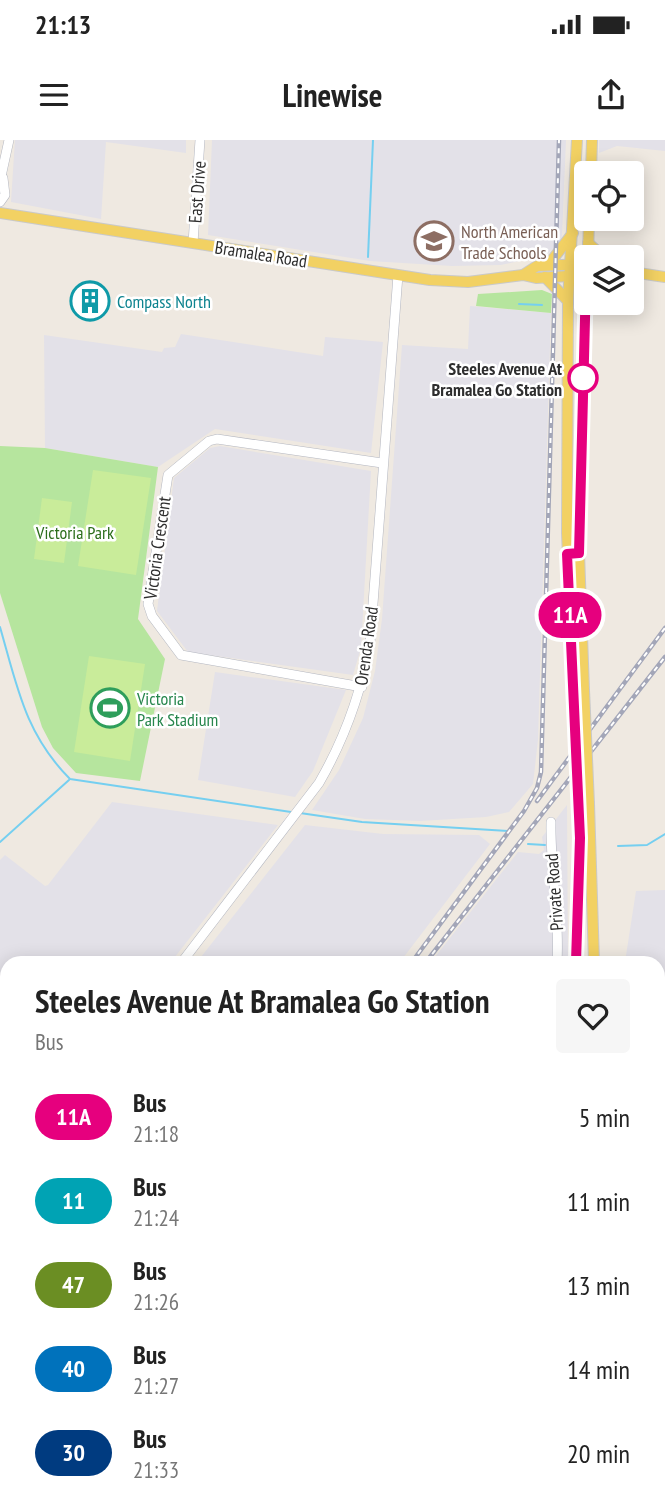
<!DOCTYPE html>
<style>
:root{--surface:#fff;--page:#f6f6f6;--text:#222;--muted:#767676}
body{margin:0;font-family:"PT Sans Narrow",sans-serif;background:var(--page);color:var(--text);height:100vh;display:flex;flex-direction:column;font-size:26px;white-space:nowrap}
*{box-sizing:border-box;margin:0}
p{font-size:23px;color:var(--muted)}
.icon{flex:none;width:38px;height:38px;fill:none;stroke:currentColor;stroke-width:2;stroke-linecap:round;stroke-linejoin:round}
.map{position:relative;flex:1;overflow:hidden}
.drawer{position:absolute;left:0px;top:816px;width:665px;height:555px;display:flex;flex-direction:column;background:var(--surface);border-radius:21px 21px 0 0;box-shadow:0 4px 18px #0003}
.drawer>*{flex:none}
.badge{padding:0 14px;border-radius:23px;font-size:24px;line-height:46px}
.controls{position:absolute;left:574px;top:21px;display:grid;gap:14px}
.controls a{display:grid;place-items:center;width:70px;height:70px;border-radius:7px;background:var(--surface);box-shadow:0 4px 18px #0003;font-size:35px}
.map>.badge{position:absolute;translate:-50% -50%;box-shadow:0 0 0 4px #fff}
.round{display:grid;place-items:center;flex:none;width:74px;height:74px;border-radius:7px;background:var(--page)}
.headline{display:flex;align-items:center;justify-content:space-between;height:119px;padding:0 35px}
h1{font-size:33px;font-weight:700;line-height:52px}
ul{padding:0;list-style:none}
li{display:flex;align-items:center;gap:21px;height:84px;padding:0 35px}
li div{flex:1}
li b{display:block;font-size:26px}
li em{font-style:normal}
li .badge{min-width:77px;font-weight:700;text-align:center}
.status{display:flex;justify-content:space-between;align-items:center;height:49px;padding:0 35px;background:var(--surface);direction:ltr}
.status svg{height:19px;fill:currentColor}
header{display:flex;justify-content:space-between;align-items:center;height:91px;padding:0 35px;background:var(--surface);font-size:32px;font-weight:700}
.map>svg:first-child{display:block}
</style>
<div class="status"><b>21:13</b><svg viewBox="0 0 49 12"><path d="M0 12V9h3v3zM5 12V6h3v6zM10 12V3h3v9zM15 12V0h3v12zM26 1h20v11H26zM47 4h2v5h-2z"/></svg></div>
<header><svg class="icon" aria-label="menu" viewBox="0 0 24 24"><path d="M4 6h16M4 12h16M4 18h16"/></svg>Linewise<svg class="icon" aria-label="share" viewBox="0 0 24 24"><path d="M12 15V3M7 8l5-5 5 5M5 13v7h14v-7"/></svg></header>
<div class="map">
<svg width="665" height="1369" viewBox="0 0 665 1369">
<rect width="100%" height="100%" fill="#efe9e1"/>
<!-- industrial -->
<g fill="#e3e1e8">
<path d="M15 0H186V13L106 2 101 79 11 62Z"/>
<path d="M212 0H566L562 96 559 103 546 115 501 125 452 126 370 121 208 95Z"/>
<path d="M599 0H665V11L617 6 599 13Z"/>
<path d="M470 166 551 173 538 600 533 644 509 672 486 677 420 681 365 679 312 670 339 630 363 578 375 531 382 479 402 205 468 209Z"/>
<path d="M181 194 323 216 325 197 383 202 371 313 215 289 158 327 45 308 44 195 162 212 164 208 175 207Z"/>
<path d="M220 306 371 331 361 508 353 535 188 512 157 471 174 338 210 308Z"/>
<path d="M215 532 346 550 313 631 295 657 198 640Z"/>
<path d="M112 662 278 685 171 822H7V1036L0 1046V720L5 715 45 746 48 745Z"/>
<path d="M567 665 568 822H431L518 712 539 714 544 710 542 697Z"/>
<path d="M305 685 383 694 479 695 490 704 400 822H197Z"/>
<path d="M665 750V924H658V822H625L636 751Z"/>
<path d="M658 945H665V1344L658 1343Z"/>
<path d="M7 1068V1271L0 1270V1077Z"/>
<path d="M90 1363H515L520 1369H85Z"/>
</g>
<!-- green -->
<g fill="#b6e59e">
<path d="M542 150 552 154 551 173 476 166 478 154Z"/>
<path d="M0 306 45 308 158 327 138 479 165 519 140 641 76 633 53 608 42 587 0 453Z"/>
</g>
<!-- pitch -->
<g fill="#c9ec9a">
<path d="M93 330 151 338 136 435 78 426Z"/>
<path d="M42 358 72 362 64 423 34 419Z"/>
<path d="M89 516 145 524 130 621 74 612Z"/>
</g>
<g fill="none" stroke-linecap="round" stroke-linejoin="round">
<!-- stream -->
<g stroke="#75cff0" stroke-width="2">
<path d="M368 117 373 0"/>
<path d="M519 164 542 165"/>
<path d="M0 487C17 546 25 594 70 639L291 672"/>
<path d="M300 673 362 682 508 691"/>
<path d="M0 702 69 640"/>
<path d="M528 704 545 705"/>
<path d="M618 706 647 705 665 694"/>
</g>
<!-- minor casing -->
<g stroke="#b4b7c1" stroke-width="10">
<g id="minor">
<path d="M0 41 9 0"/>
<path d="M0 62 5 55 3 38"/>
<path d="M193 103 200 0"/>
<path d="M362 547 181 515 152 476 148 464 168 335 209 301 217 299 382 323"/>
<path d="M551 682C550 729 560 775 557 822"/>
<path d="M182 822 319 643C345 598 361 554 370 503L398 135"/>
<path d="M658 931H665"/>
<path d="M0 1061 7 1052"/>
</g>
</g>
<!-- major casing -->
<g stroke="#c9c9c9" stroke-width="12">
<g id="major">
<path d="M591 33 592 0"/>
<path d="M0 73 430 140 468 142 523 135 536 138 586 135"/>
<path d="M588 103 604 117"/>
<path d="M588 117 589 79"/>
<path d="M549 124 573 93"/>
<path d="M632 132 665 137"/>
<path d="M523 135 537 126 586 124"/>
<path d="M545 137 568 161"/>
<path d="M584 550 579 413 586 138"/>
<path d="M574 560 567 393 568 161 577 0"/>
<path d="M589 664 594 822"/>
<path d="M576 822 579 676"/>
<path d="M0 1287 7 1289"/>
<path d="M0 1304 7 1307"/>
<path d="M658 1355 665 1356"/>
<path d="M515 1363 519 1369"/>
<path d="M603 1363 652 1369"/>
<path d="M531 1369V1363"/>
<path d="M548 1369V1363"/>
<path d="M563 1369 574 1363"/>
</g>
</g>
<!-- minor -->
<use href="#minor" stroke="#fff" stroke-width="9"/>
<!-- major -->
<use href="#major" stroke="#f2d163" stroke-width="10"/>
<!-- rail casing -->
<g stroke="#a3a6b8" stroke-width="4.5">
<g id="rail">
<path d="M537 661 665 488"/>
<path d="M412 822 524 671 537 648 541 632 559 0"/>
<path d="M426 822 665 517"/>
<path d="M0 1368 7 1358"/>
</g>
</g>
<!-- rail -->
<use href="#rail" stroke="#fff" stroke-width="2" stroke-dasharray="5" stroke-linecap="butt"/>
<!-- major-bridge casing -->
<g stroke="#c9c9c9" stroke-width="12" stroke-linecap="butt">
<g id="major-bridge">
<path d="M584 550 589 664"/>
<path d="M574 560 579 676"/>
</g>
</g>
<!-- major-bridge -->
<use href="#major-bridge" stroke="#f2d163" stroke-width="10"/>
</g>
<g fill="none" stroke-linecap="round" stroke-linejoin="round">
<!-- line casing -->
<g stroke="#fff" stroke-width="16">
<path id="line" d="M576 822 580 698 567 414 579 413 586 140"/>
</g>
<!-- line -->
<use href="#line" stroke="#e6007e" stroke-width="10"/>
</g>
<!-- icons -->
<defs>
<g id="university-ring" transform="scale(2.0125)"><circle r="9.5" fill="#fff" stroke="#8d6e63" stroke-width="1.5"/><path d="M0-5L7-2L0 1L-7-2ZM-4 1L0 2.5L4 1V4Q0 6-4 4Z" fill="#8d6e63"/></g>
<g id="building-ring" transform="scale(2.0125)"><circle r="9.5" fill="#fff" stroke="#0f9aa8" stroke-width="1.5"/><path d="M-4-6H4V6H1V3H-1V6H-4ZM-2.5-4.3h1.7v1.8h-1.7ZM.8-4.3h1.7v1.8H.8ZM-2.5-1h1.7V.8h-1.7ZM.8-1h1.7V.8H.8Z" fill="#0f9aa8"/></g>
<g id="stadium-ring" transform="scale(2.0125)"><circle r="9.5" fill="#fff" stroke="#2e9e5b" stroke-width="1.5"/><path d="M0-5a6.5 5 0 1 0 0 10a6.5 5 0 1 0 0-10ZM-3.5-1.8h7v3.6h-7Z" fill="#2e9e5b"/></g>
</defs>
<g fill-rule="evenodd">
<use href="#university-ring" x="434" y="101"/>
<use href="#building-ring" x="90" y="161"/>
<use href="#stadium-ring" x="110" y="568"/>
</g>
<!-- markers -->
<circle fill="#fff" stroke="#e6007e" stroke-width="3.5" cx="583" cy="238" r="14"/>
<g text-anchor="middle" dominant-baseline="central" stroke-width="5" stroke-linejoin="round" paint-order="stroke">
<!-- street labels -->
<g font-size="18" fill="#2e2e2e" stroke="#fff">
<text transform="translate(197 52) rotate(-86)">East Drive</text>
<text transform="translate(261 114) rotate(9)">Bramalea Road</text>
<text transform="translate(157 408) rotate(-82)">Victoria Crescent</text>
<text transform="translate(366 506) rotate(-82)">Orenda Road</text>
<text transform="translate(554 752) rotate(-94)">Private Road</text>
</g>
<!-- education labels -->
<g font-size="18" fill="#785e54" stroke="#fff" text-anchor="start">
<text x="461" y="91">North American<tspan x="461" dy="21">Trade Schools</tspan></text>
</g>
<!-- culture labels -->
<g font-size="18" fill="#0d838f" stroke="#fff" text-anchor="start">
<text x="117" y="161">Compass North</text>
</g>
<!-- stop labels -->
<g font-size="18" font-weight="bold" fill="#2e2e2e" stroke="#fff" text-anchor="end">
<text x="562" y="228">Steeles Avenue At<tspan x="562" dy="21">Bramalea Go Station</tspan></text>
</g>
<!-- park labels -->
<g font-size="18" fill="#2c6e1b" stroke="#fff">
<text x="75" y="392">Victoria Park</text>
</g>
<!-- leisure labels -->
<g font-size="18" fill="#27864d" stroke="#fff" text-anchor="start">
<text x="137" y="558">Victoria<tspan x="137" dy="21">Park Stadium</tspan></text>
</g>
</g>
</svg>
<div class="controls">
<a><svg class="icon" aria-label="locate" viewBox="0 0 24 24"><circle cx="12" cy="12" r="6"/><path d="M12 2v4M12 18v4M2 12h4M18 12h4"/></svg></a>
<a><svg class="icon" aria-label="layers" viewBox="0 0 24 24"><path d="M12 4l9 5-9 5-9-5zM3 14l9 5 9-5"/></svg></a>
</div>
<b class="badge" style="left:570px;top:475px;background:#e6007e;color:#fff">11A</b>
<section class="drawer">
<div class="headline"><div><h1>Steeles Avenue At Bramalea Go Station</h1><p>Bus</p></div><a class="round"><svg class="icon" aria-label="heart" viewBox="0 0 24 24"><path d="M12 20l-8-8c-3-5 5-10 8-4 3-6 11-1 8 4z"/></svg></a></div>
<ul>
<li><span class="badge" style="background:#e6007e;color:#fff">11A</span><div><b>Bus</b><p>21:18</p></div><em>5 min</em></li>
<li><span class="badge" style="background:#00a3b4;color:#fff">11</span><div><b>Bus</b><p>21:24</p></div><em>11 min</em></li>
<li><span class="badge" style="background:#6b8e23;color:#fff">47</span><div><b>Bus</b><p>21:26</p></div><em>13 min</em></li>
<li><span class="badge" style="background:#0072bc;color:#fff">40</span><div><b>Bus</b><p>21:27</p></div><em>14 min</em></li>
<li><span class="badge" style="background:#003b80;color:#fff">30</span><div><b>Bus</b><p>21:33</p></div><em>20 min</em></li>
</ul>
</section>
</div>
